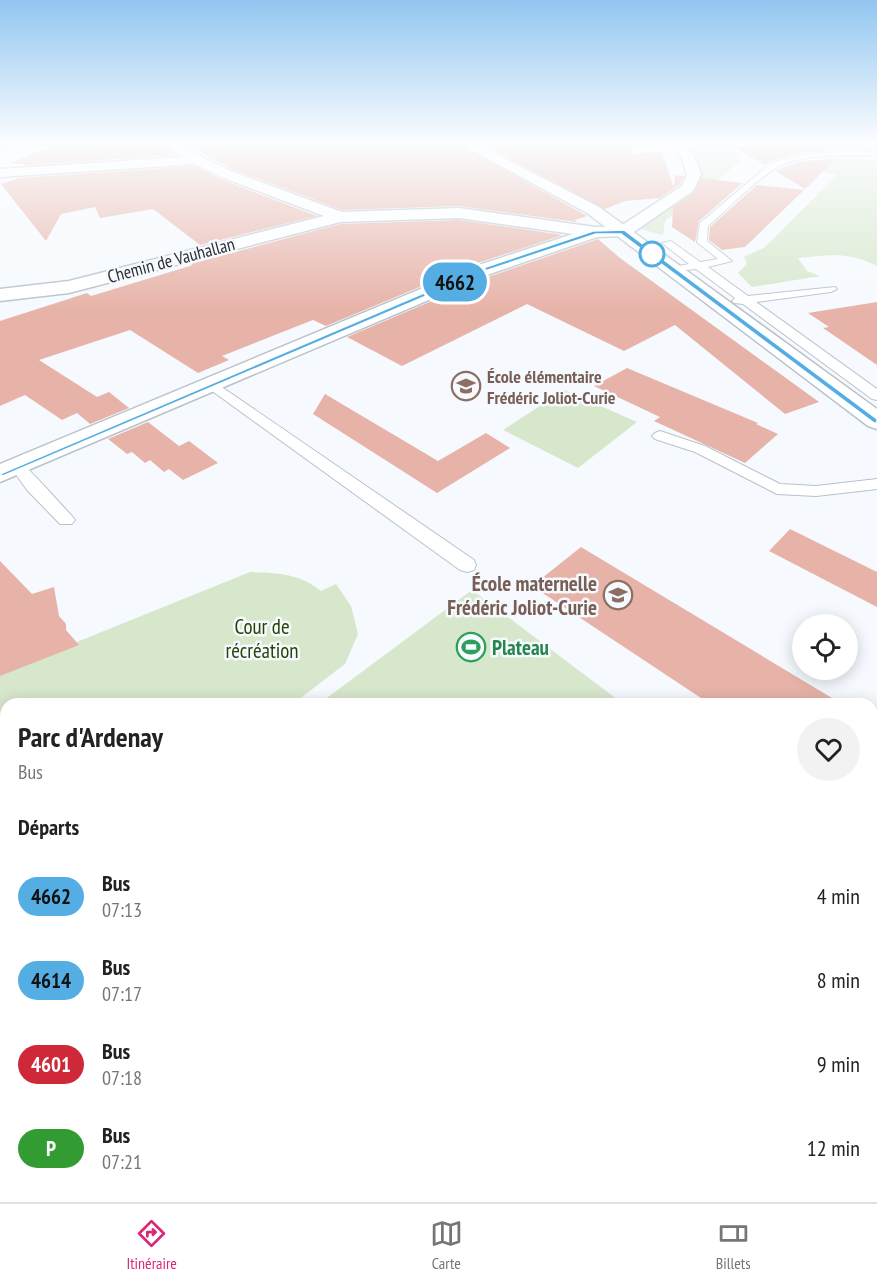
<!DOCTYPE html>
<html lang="fr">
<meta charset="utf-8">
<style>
:root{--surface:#fff;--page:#f2f2f2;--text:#222;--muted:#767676;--line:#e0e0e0;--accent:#db2777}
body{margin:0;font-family:"PT Sans Narrow",sans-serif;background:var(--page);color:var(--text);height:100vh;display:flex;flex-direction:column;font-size:22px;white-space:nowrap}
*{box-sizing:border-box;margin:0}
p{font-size:20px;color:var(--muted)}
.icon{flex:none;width:33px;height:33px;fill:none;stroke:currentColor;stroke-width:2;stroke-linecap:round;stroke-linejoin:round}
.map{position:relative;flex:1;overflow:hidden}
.panel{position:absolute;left:0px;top:698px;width:878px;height:506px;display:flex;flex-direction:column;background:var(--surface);border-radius:18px 18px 0 0;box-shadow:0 3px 15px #0003}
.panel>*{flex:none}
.badge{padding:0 12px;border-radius:20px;font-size:21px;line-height:39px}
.tools{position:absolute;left:792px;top:614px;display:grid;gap:12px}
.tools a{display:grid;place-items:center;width:66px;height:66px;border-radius:50%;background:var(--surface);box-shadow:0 3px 15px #0003;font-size:30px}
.map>.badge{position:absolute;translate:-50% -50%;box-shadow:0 0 0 3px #fff}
h2{padding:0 18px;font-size:22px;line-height:54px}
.round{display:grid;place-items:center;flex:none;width:63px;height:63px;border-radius:32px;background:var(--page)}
.summary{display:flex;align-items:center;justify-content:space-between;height:102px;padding:0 18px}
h1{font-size:28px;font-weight:800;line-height:45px}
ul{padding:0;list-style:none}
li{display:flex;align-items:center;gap:18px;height:84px;padding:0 18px}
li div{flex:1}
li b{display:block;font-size:22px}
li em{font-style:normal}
li .badge{min-width:66px;font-weight:700;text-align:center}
.dock{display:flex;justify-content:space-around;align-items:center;height:84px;border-top:2px solid var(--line);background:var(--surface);font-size:16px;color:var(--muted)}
.dock a{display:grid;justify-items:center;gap:3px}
.dock .active{color:var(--accent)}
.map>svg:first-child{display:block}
</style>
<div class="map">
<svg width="877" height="1202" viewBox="0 0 877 1202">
<rect width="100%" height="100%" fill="#f6fafe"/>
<!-- green -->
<g fill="#d7e7cc">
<path d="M682 142H748L728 145 741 161 665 221 663 235 640 229 697 185 700 175Z"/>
<path d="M830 159 877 160V266C848 251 830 255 798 258L807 271 820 276 752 287 738 273 747 264 744 257 765 247 837 175 801 167Z"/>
<path d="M564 390 637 422 578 468 503 430Z"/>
<path d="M250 572C277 573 299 573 321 591L336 584 351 606 358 634 345 664 294 703 6 704V822L0 813V673Z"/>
<path d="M472 590 622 703H320Z"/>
<path d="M877 755V923L872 927V757Z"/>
<path d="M143 1197H467L460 1202H135Z"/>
</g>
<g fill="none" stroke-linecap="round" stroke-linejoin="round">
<!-- stream -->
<g fill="#b1e1fc" fill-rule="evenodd">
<path d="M877 805V818L872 820V807Z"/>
<path d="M309 1197H332L330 1202H307Z"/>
</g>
</g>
<!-- building -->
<g fill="#e7b3a8">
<path d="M63 142H161L177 155 27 165 10 163Z"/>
<path d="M182 142H455L587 216 575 220 577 222 459 206 342 210 232 169Z"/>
<path d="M478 142H639L628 154 662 152 674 188 675 175 684 176 680 184 660 198 625 201 605 209Z"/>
<path d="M813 142H853L846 149 800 153 770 161 765 165 734 147Z"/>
<path d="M837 158 805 189 775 171 798 162Z"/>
<path d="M195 166 220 179 317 216 200 245 153 209 100 218 95 207 61 214 46 241 1 184 19 178Z"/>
<path d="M701 178 743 183 699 221 695 242 672 227 673 207 694 193Z"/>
<path d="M757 185 804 190 745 247 722 250 709 240 710 227Z"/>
<path d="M459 220 563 235 475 264 326 326 313 320 222 356 229 360 198 373 130 330 39 360 97 397 109 392 129 408 90 424 77 413 62 420 25 395 0 406V321L87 293 91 296 193 265 190 264 340 224Z"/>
<path d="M598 239 620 258 819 402 785 414 675 325 624 351 527 304 402 366 347 337 491 276Z"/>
<path d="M877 302V365L823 328 829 327 808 313Z"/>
<path d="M627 368 758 423 756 424 778 434 745 463 654 421 660 417 594 386Z"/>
<path d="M325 394 438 461 486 433 510 448 437 493 313 414Z"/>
<path d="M148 422 179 446 189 441 218 463 183 480 169 469 164 472 150 460 145 463 132 452 127 454 108 439Z"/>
<path d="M790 529 877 572V607L769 551Z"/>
<path d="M581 547 842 704H710L532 586Z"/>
<path d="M0 561 32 594 54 587 59 616 66 624V630L79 645 0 676Z"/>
</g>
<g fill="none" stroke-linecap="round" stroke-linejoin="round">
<!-- service casing -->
<g stroke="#b8c2cb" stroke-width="2">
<g id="service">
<path d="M847 151 877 152V156C850 155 799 153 776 168 751 184 730 207 708 226L707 241 732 261 708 267 748 296 835 287 837 289 831 292 756 302 877 389V400L872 399 743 304 734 303 732 301 735 298 696 269 668 272V268L689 264 662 243 671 241 700 262 718 259 697 242 700 223 771 163 801 155Z"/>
<path d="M213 381 474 560 476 565 474 570 467 572 460 570 208 388 206 385Z"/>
<path d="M660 431 705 446 780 484 816 486 877 479V489L816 496 777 494 695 452 655 439 652 436 655 433Z"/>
<path d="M18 461C25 463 63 507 72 516L75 520 72 524H60L27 490 10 466Z"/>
</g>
</g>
<!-- minor casing -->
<g stroke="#b8c2cb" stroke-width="3">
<g id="minor">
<path d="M0 142H8L9 145 0 150Z"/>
<path d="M163 142H178L202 157 231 171 342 212 459 208 595 227H619L682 186 687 174 681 157 669 142H682L694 156 701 174 693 191 628 236 597 237 490 274 0 482V464L476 266 573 234 459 218 340 222 69 293 0 301V289L69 281 324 216 221 177 195 164 0 177V169L183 157Z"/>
</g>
</g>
<!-- secondary casing -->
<g stroke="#b8c2cb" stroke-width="3">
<path id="secondary" d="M457 142H473L599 207 877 409V429L868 426 587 213Z"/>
</g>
<!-- service -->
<use href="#service" fill="#fff" fill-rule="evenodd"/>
<!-- minor -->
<use href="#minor" fill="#fff" fill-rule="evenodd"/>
<!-- secondary -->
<use href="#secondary" fill="#fff" fill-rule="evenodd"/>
</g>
<!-- sky -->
<linearGradient id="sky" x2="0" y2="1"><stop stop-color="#92c6f0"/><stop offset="0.46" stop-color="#fbfdff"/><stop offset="1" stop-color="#fbfdff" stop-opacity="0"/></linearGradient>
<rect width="877" height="310" fill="url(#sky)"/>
<!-- line -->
<path fill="#54aee3" stroke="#fff" stroke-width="1.5" d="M624 230 877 419V423H874L621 234H596L485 271 3 476 0 474 480 269 593 231Z"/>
<!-- icons -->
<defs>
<g id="school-ring" transform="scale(1.5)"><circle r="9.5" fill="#f6fafe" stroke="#8d6e63" stroke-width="1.5"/><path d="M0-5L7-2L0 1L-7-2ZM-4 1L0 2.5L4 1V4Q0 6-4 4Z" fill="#8d6e63"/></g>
<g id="stadium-ring" transform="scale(1.5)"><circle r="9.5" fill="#f6fafe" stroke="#2e9e5b" stroke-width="1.5"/><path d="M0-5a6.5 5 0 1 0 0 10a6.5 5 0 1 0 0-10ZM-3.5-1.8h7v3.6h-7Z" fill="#2e9e5b"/></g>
</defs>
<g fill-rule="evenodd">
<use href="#school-ring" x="466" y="386"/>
<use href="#school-ring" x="618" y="595"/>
<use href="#stadium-ring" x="471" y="647"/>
</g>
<!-- markers -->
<circle fill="#fff" stroke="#54aee3" stroke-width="3" cx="652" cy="254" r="12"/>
<g text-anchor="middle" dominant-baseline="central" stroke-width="5" stroke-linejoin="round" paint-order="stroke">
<!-- far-street labels -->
<g font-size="18" fill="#2b2f33" stroke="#f6fafe">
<text transform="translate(171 260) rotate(-15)">Chemin de Vauhallan</text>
</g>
<!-- far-education labels -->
<g font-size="18" font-weight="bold" fill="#785e54" stroke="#f6fafe" text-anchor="start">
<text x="487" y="376">École élémentaire<tspan x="487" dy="21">Frédéric Joliot-Curie</tspan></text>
</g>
<!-- education labels -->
<g font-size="21" font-weight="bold" fill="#785e54" stroke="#f6fafe" text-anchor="end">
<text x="597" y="583">École maternelle<tspan x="597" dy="24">Frédéric Joliot-Curie</tspan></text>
</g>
<!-- park labels -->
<g font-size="21" fill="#274405" stroke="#f6fafe">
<text x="262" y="626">Cour de<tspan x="262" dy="24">récréation</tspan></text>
</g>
<!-- leisure labels -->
<g font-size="21" font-weight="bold" fill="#27864d" stroke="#f6fafe" text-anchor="start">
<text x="492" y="647">Plateau</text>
</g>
</g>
</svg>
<div class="tools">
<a><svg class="icon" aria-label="locate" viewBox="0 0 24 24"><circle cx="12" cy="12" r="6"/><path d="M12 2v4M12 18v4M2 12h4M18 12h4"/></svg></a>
</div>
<b class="badge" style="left:455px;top:282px;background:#54aee3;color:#111">4662</b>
<section class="panel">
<div class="summary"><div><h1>Parc d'Ardenay</h1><p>Bus</p></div><a class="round"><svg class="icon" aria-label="heart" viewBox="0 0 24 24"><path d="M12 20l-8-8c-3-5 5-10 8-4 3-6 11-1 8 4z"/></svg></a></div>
<h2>Départs</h2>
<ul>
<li><span class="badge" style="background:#54aee3;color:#111">4662</span><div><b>Bus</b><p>07:13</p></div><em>4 min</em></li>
<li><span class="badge" style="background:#54aee3;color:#111">4614</span><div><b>Bus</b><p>07:17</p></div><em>8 min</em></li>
<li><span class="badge" style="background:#cf2939;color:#fff">4601</span><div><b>Bus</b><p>07:18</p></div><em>9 min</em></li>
<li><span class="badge" style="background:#329c32;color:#fff">P</span><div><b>Bus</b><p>07:21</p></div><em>12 min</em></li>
</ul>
</section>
</div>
<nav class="dock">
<a class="active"><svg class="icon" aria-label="directions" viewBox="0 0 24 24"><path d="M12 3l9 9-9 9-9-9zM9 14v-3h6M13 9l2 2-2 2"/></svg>Itinéraire</a>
<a><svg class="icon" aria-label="map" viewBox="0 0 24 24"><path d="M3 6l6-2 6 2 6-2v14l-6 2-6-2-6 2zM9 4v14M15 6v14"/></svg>Carte</a>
<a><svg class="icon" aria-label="tickets" viewBox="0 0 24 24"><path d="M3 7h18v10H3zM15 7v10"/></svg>Billets</a>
</nav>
